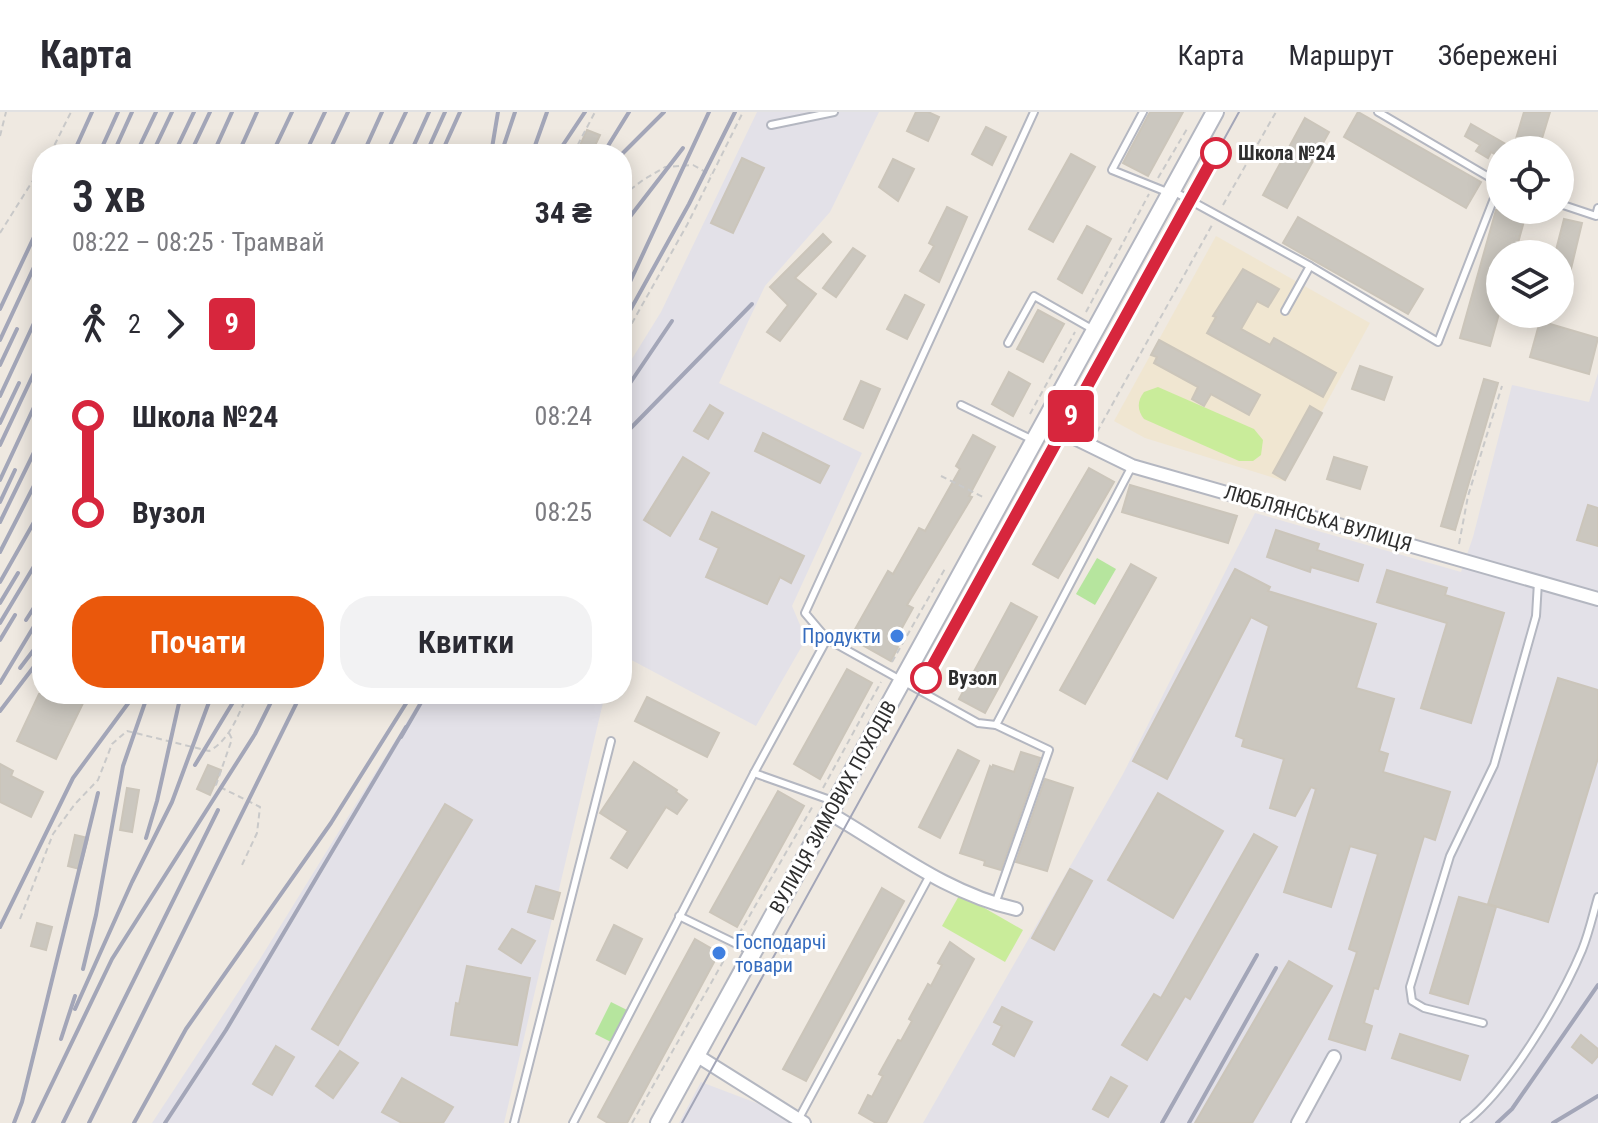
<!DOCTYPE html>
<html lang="uk">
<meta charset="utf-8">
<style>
:root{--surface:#fff;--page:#f2f2f3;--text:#2b2b33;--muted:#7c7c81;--line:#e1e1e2;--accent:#ea580c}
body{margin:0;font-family:"Roboto Condensed",sans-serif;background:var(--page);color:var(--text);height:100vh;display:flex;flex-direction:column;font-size:30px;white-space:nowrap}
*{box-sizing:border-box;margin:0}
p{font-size:26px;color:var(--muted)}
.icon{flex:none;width:44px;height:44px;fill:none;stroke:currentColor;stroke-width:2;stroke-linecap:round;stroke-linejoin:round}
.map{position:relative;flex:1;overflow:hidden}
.details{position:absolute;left:32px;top:32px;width:600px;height:560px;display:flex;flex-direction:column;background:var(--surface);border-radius:32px;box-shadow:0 4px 20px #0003}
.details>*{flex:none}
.badge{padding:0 16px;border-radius:6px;font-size:28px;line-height:52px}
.tools{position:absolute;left:1486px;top:24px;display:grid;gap:16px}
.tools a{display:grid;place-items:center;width:88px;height:88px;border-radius:50%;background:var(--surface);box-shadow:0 4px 20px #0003;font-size:40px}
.map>.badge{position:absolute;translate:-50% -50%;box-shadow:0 0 0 4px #fff}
.legs{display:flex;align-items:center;gap:12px;height:88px;padding:0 40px;font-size:26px}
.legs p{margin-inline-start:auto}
.summary{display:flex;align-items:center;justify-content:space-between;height:136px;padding:0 40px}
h1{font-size:44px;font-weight:600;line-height:60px}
.cta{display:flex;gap:16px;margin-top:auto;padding:16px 40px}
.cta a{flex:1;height:92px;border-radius:32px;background:var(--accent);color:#fff;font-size:32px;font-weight:600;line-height:92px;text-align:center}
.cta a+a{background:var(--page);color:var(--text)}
ul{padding:0 40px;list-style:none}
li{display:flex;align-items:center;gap:28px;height:96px;font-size:30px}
li i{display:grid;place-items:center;width:12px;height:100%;margin:0 10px;background:currentColor}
li i::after{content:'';width:20px;height:20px;margin:-10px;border:6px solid;border-radius:50%;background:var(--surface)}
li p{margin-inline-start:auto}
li:first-child i{background:linear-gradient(#0000 50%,currentColor 0)}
li:last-child i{background:linear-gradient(currentColor 50%,#0000 0)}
header{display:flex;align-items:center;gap:48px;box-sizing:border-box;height:112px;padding:0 40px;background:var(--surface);border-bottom:2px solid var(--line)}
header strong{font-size:38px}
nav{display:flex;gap:44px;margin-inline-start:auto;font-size:28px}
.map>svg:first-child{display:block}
</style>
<header>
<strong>Карта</strong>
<nav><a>Карта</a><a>Маршрут</a><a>Збережені</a></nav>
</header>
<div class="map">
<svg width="1598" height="1011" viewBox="0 0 1598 1011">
<rect width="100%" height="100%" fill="#efe9e1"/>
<!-- industrial -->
<g fill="#e3e1e8">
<path d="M757 0H879L830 100 765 174 719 271 862 341 792 494 806 527 756 614 622 543V263L661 200Z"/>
<path d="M1598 261V1011H923L1123 662 1255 401 1461 460 1473 425 1512 273 1589 290Z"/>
<path d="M424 582H605L504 1011H152L260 847Z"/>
<path d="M701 970 759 992 793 1011H679Z"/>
</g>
<!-- education -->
<path fill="#f0e6d1" d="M1216 124 1370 211 1284 369 1145 326 1114 309Z"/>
<!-- green -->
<g fill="#b6e59e">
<path d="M1097 446 1116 457 1095 493 1076 482Z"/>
<path d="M611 890 627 898 611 930 595 922Z"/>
</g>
<!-- pitch -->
<g fill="#c9ec9a">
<path d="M1158 275 1254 317 1263 328 1261 343 1253 349H1239L1144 307C1137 298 1137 289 1144 280Z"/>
<path d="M960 782 1023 818 1005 850 942 814Z"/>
</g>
<!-- building -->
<g fill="#cbc7bf" stroke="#cbc5ba" stroke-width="2">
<path d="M916 0H928L939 5 928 29 907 19Z"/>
<path d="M1150 0H1183L1148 64 1123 51Z"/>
<path d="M1358 0 1481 70 1466 96 1344 25Z"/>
<path d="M1524 0H1550L1540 33 1531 30 1530 34 1515 30Z"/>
<path d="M1305 6 1329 20 1287 96 1263 83Z"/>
<path d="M1471 12 1516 38H1500V45L1491 40 1488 46 1476 39 1480 33 1465 24Z"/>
<path d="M986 15 1006 25 992 53 972 42Z"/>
<path d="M587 18 600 23 591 42H576Z"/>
<path d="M1071 42 1095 55 1053 130 1029 117Z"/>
<path d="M742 46 764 56 733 121 711 111Z"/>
<path d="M893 47 914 57 898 89 879 75Z"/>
<path d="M947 95 967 105 939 170 920 159 934 134 929 131Z"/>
<path d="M1496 98H1527L1515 142H1500V198L1490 234 1460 226Z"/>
<path d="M1298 105 1423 177 1408 202 1283 131Z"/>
<path d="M1564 107 1582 111 1570 161 1560 158V142H1555Z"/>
<path d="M1087 114 1111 127 1082 181 1058 167Z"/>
<path d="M823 122 831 130 795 166 816 182 780 229 767 220 788 193 770 175Z"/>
<path d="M853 136 865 144 836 185 823 176Z"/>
<path d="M1243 157 1279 177 1268 195 1257 189 1241 217 1270 233 1274 226 1336 261 1323 285 1207 221 1216 205 1213 204Z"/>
<path d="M905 183 924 193 907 227 887 217Z"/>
<path d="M1038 198 1064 212 1043 250 1017 237Z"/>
<path d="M1540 209 1598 226 1589 262 1530 245Z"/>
<path d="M1159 228 1260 283 1249 303 1211 282 1204 294 1192 287 1198 275 1154 251 1157 245 1151 243Z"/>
<path d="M1360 254 1392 265 1384 288 1352 277Z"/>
<path d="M1009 260 1030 272 1013 304 992 292Z"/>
<path d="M1484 267 1498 271 1455 418 1441 414Z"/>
<path d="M861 269 880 277 863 316 844 307Z"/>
<path d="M710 293 723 301 708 327 694 319Z"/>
<path d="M1310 294 1322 301 1285 368 1273 361Z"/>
<path d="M763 321 829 354 820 371 755 339Z"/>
<path d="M973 323 995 335 969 384 972 385 907 493 913 496 893 532 898 535 891 549 850 526 888 459 893 462 919 416 925 419 960 357 956 354Z"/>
<path d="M683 345 709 361 670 424 644 408Z"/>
<path d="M1334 345 1367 355 1360 377 1327 367Z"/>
<path d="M1089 356 1114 370 1058 466 1033 452Z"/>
<path d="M1130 373 1237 404 1228 431 1122 400Z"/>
<path d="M1588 393 1598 396V434L1577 428Z"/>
<path d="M712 400 804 444 791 471 780 465 767 492 706 465 719 436 700 427Z"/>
<path d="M1276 418 1319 432 1317 438 1363 453 1358 469 1311 455 1310 460 1267 445Z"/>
<path d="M1131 452 1156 466 1085 592 1060 578Z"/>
<path d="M1235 457 1270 475 1268 479 1376 512 1356 576 1394 587 1379 639 1388 642 1383 660 1450 680 1435 728 1424 724 1378 877 1374 876 1364 911 1372 914 1365 938 1329 927 1357 840 1349 837 1378 742 1350 734 1331 795 1284 780 1316 677 1311 675 1295 704 1270 696 1284 647 1242 634 1244 627 1236 624 1269 514 1251 505 1167 667 1133 649Z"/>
<path d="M1387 458 1447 476 1445 483 1504 501 1471 611 1421 596 1447 511 1377 490Z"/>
<path d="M1011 491 1037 505 985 601 959 587Z"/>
<path d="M847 557 872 571 820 667 794 652Z"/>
<path d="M1558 566 1598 578V646L1548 810 1488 792Z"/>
<path d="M39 582H80L86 585 56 647 17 629Z"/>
<path d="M647 585 719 621 707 645 635 609Z"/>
<path d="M958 638 979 649 940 726 919 715Z"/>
<path d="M1021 640 1040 646 1001 758 984 753 985 749 960 741 990 654 992 656 993 653 1014 660Z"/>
<path d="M634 650 677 678 676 680 687 688 677 702 666 695 627 756 611 746 628 719 600 701Z"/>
<path d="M0 652 13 659 11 664 43 680 31 705 0 690Z"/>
<path d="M208 653 221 658 210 683 197 677Z"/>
<path d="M1045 667 1073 676 1047 759 1016 750Z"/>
<path d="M127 676 139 678 132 720 120 718Z"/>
<path d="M778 679 804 694 737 815 710 800Z"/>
<path d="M1158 681 1223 719 1173 806 1108 768Z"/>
<path d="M445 692 472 708 338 933 312 917Z"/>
<path d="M1254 722 1277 735 1190 887 1185 884 1147 948 1122 933 1154 882 1161 886Z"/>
<path d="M75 723 88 726 80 757 68 754Z"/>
<path d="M1070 757 1092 769 1054 838 1032 826Z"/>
<path d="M536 774 560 781 553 807 528 800Z"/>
<path d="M882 776 904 789 806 969 783 957Z"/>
<path d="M1459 785 1496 795 1468 892 1430 881Z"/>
<path d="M37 811 52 815 46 838 31 834Z"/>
<path d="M614 813 642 827 625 862 597 848Z"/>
<path d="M512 817 535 829 521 851 499 837Z"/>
<path d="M695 827 719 841 627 1011H608L598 1005Z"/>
<path d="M950 830 974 847 886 1011H876L859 1001 868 983 872 985 883 964 879 962 898 928 901 929 912 909 909 907 928 872 931 874 942 853 938 851Z"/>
<path d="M1289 849 1332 874 1252 1011H1195Z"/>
<path d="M467 854 530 866 517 933 451 923 456 891 459 892Z"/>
<path d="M1002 895 1032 910 1014 944 993 932 1002 914 994 910Z"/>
<path d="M1400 922 1468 944 1460 968 1392 946Z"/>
<path d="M1581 923 1598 937V944L1592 951 1572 935Z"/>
<path d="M276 934 294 945 272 983 253 972Z"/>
<path d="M340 939 358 951 333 986 316 974Z"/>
<path d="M1111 965 1127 974 1108 1005 1093 997Z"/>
<path d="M402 966 453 995 443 1011H402L382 1000Z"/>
</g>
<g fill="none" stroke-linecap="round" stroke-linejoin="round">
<!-- service casing -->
<g stroke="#b4b7c1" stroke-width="10">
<g id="service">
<path d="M1143 0 1112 58 1167 80"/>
<path d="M1378 0 1499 71"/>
<path d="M771 13 834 0"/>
<path d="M1173 79 1310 154 1438 230 1500 71"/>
<path d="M1560 92 1596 104 1598 96"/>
<path d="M1285 199 1310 154"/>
<path d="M1008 231 1034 184 1092 217"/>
<path d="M961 293 1031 327"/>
<path d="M827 527 978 611 996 613"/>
<path d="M754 661 833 689"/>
<path d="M995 792 1049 638 996 613 1132 354"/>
<path d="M679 804 751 839"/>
<path d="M1483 911 1424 896 1412 889 1410 875 1450 744 1494 653 1536 504 1538 470"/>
<path d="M798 1008 930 763"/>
<path d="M514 1011 611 629"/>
<path d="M573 1011 754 661 827 527 805 501 1034 0"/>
<path d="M1464 1011C1507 980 1561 888 1582 838 1589 821 1593 802 1598 785"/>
</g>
</g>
<!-- minor casing -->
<g stroke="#b4b7c1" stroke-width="16">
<g id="minor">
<path d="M1044 311 1132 354 1598 487"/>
<path d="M829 701C890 736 947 782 1016 797"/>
<path d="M696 943 804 1011"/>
<path d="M1298 1011 1334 945"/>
</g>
</g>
<!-- secondary casing -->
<g stroke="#b4b7c1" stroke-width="20">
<path id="secondary" d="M659 1011 1215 0"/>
</g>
<!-- path -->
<g stroke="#c9c9c9" stroke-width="2" stroke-dasharray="6 4" stroke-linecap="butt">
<path d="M0 24 6 0"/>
<path d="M50 42 71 0"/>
<path d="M573 42 595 0"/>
<path d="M1158 66 1187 17"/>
<path d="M622 84 643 68 665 55 693 53 711 63"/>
<path d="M1223 93 1276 0"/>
<path d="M0 121 42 54"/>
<path d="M1086 200 1149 82"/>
<path d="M622 229 687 113 743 0"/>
<path d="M1030 302 1075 220"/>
<path d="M1097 320 1212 113"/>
<path d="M941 364 985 386"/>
<path d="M1459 432 1468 384 1502 274"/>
<path d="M892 550 946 455"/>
<path d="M229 621 232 627 216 673 260 695 257 721 242 753"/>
<path d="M823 676 881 570"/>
<path d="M20 807 53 722 75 692 98 668 112 632 127 619 209 639C230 628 238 603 248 582"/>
<path d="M739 822 814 692"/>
<path d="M632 1011 728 841"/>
</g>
<!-- service -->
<use href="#service" stroke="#fff" stroke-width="6"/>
<!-- minor -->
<use href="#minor" stroke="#fff" stroke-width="12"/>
<!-- secondary -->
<use href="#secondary" stroke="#fff" stroke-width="16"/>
<!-- tram -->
<path stroke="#a3a6b8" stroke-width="2" d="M682 1011 1239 0"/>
<!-- rail -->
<g stroke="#a3a6b8" stroke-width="4">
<path d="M73 42 92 0"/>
<path d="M99 42 118 0"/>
<path d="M113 42 132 0"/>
<path d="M136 42 156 0"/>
<path d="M152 42 172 0"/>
<path d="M174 42 194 0"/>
<path d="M190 42 210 0"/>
<path d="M213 42 232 0"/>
<path d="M238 42 257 0"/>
<path d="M272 42 292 0"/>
<path d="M305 42 325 0"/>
<path d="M328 42 348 0"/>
<path d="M363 42 382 0"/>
<path d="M386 42 406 0"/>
<path d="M410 42 429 0"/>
<path d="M426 42 445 0"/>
<path d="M441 42 460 0"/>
<path d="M491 42 498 0"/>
<path d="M501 42 515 0"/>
<path d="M532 42 547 0"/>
<path d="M557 42 585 0"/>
<path d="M603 42 629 0"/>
<path d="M622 42 664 0"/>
<path d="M622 115 683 36"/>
<path d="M622 187 709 0"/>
<path d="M0 197 42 108"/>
<path d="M622 213 689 92 735 0"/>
<path d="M0 228 42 138"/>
<path d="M0 253 17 217"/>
<path d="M622 283 672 209"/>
<path d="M0 284 42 194"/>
<path d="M0 311 19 271"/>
<path d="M622 325 752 192"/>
<path d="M0 333 42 244"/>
<path d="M0 368 42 278"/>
<path d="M0 390 15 358"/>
<path d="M0 410 42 324"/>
<path d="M0 440 42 358"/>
<path d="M0 470 42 396"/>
<path d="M0 491 18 461"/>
<path d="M26 508 42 483"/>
<path d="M0 511 42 441"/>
<path d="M0 528 15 503"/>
<path d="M20 556 42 527"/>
<path d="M0 571 42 501"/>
<path d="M0 599 39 548"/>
<path d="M401 625 426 582"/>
<path d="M195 653 238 582"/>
<path d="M146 726 157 689 181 582"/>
<path d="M0 815 73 666 135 582"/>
<path d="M83 857 96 803 123 654 148 582"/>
<path d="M75 897 132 770 172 690 212 582"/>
<path d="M61 927 75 884"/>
<path d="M14 1011 22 990 98 681"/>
<path d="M33 1011 112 847 255 622 275 582"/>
<path d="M63 1011 218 698"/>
<path d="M89 1011 301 582"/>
<path d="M134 1011 186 917 331 711 412 582"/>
<path d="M165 1011 226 918 406 615"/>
<path d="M1162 1011 1257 843"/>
<path d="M1189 1011 1276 856"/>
<path d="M1497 1011 1512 997 1598 873"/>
<path d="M1553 1011 1598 984"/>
</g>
</g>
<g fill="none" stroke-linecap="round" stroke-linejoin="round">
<!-- line-1 casing -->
<g stroke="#fff" stroke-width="18">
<path id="line-1" d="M926 566 1216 41"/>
</g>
<!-- line-1 -->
<use href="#line-1" stroke="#d7263d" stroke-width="12"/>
</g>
<!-- markers -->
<g fill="#fff" stroke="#d7263d" stroke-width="4">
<circle cx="1216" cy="41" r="14"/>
<circle cx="926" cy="566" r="14"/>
</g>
<g fill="#3f7fe0" stroke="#fff" stroke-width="3">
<circle cx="897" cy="524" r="8"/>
<circle cx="719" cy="841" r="8"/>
</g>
<g text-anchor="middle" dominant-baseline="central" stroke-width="6" stroke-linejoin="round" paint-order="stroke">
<!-- stop labels -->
<g font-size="20" font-weight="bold" fill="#2e2e2e" stroke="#fff" text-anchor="start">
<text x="1238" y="41">Школа №24</text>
<text x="948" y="566">Вузол</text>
</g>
<!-- street labels -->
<g font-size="20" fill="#2e2e2e" stroke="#fff">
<text transform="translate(1318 406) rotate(16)">ЛЮБЛЯНСЬКА ВУЛИЦЯ</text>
<text transform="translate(833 695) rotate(-61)">ВУЛИЦЯ ЗИМОВИХ ПОХОДІВ</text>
</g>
<!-- shop labels -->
<g font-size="20" fill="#366cbe" stroke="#fff" text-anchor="end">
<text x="881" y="524">Продукти</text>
<text x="735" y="830" text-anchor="start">Господарчі<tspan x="735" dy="23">товари</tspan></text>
</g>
</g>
</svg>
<div class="tools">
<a><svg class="icon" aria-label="locate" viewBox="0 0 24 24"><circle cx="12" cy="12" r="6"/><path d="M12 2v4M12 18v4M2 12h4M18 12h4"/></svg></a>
<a><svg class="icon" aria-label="layers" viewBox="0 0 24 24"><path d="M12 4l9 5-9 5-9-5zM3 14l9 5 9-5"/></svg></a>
</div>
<b class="badge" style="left:1071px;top:304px;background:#d7263d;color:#fff">9</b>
<section class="details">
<div class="summary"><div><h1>3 хв</h1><p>08:22 – 08:25 · Трамвай</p></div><b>34 ₴</b></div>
<div class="legs"><svg class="icon" aria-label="walk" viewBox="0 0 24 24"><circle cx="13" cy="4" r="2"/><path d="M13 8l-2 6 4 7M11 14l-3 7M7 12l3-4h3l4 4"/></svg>2<svg class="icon" aria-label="forward" viewBox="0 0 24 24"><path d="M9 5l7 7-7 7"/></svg><b class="badge" style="background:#d7263d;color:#fff">9</b></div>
<ul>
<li><i style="color:#d7263d"></i><b>Школа №24</b><p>08:24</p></li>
<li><i style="color:#d7263d"></i><b>Вузол</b><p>08:25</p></li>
</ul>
<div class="cta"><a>Почати</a><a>Квитки</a></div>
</section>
</div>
